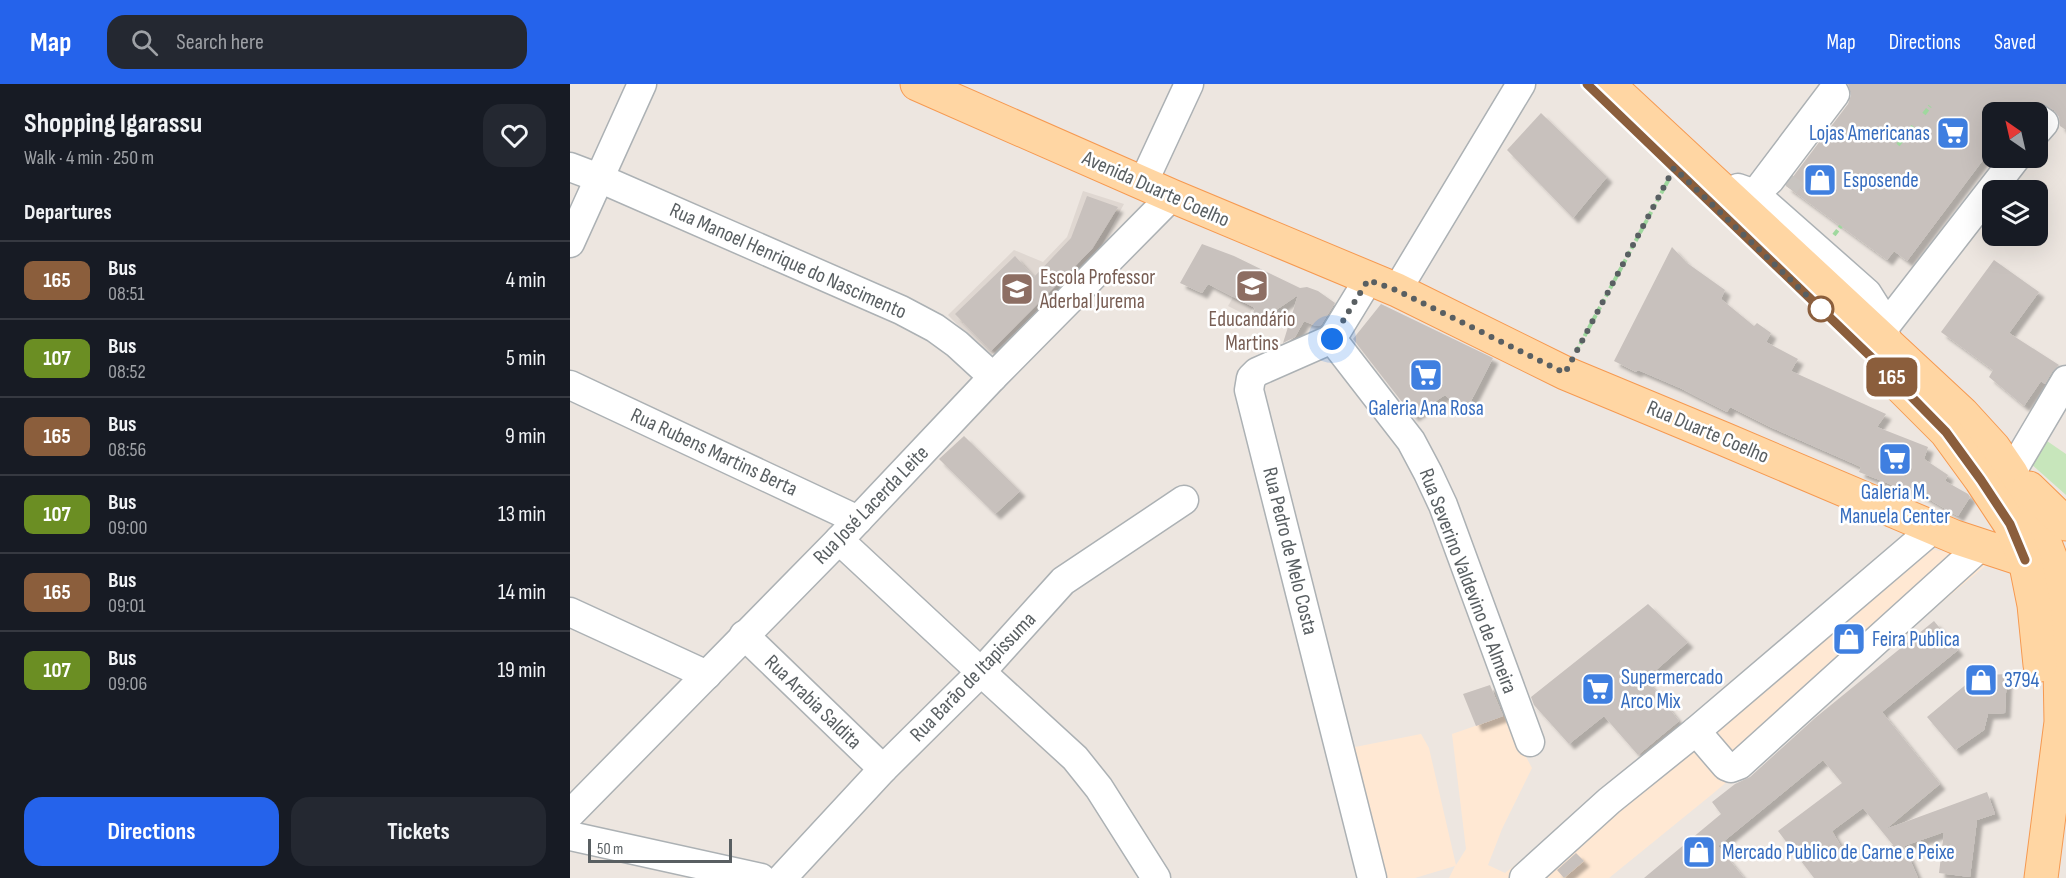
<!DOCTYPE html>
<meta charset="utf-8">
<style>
:root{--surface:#171b24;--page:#242831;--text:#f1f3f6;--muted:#9ea1a6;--line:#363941;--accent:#2563eb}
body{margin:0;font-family:"Sofia Sans Condensed",sans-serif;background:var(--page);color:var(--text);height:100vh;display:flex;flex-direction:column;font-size:22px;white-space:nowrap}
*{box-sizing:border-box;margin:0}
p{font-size:20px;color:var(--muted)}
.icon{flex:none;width:33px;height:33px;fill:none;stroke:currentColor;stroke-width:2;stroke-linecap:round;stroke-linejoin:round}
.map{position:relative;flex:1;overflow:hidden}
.drawer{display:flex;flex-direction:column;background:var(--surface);width:570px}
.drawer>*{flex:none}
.badge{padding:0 12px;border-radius:9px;font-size:21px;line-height:39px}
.needle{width:39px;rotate:326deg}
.buttons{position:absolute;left:1412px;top:18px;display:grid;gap:12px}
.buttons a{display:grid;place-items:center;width:66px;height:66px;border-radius:12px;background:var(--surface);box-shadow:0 6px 24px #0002;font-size:30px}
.scale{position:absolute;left:18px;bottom:15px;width:144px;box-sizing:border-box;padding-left:6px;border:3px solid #595f62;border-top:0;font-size:16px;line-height:21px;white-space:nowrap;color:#595f62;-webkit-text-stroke:4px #fff;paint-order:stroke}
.you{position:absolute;width:30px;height:30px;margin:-15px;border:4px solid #fff;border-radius:50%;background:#1a73e8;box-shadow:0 0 0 9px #1a73e833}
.map>.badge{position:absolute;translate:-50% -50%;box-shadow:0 0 0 3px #fff}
h2{padding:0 24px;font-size:22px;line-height:54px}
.round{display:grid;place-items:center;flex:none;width:63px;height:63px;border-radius:18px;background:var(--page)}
.head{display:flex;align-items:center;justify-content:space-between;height:102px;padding:0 24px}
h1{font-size:28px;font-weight:700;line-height:45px}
.cta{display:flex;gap:12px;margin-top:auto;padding:12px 24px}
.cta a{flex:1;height:69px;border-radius:18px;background:var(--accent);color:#fff;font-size:24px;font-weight:700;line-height:69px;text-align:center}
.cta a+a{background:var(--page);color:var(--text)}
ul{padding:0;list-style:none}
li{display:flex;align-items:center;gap:18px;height:78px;padding:0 24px;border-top:2px solid var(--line)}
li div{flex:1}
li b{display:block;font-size:22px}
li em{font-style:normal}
li .badge{min-width:66px;font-weight:700;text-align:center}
header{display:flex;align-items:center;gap:36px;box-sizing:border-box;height:84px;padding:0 30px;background:var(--accent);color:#fff}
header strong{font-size:28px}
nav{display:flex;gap:33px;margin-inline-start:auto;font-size:21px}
.search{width:420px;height:54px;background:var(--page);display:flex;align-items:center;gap:15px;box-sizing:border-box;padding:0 21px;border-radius:18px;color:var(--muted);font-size:22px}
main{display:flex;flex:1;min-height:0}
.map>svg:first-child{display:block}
</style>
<header>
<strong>Map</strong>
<div class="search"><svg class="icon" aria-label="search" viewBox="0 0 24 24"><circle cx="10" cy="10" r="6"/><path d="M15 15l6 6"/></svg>Search here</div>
<nav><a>Map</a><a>Directions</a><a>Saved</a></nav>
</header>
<main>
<section class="drawer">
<div class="head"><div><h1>Shopping Igarassu</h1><p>Walk · 4 min · 250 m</p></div><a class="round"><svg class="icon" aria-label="heart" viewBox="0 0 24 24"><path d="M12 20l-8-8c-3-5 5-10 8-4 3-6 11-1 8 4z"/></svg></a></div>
<h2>Departures</h2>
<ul>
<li><span class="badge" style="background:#8b5e3c;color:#fff">165</span><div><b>Bus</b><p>08:51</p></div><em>4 min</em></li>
<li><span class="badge" style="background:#6b8e23;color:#fff">107</span><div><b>Bus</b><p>08:52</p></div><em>5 min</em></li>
<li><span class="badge" style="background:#8b5e3c;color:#fff">165</span><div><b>Bus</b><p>08:56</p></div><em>9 min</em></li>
<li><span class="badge" style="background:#6b8e23;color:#fff">107</span><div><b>Bus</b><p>09:00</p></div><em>13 min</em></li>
<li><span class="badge" style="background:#8b5e3c;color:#fff">165</span><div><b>Bus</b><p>09:01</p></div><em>14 min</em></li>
<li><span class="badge" style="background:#6b8e23;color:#fff">107</span><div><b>Bus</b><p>09:06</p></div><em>19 min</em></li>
</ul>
<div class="cta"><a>Directions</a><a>Tickets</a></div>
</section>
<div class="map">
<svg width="1496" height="794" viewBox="0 0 1496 794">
<defs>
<filter id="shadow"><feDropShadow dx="5.5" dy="5.5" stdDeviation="1.5" flood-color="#0004"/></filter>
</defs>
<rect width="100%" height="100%" fill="#ede6e0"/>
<!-- commercial -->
<path fill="#ffe8d3" d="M1348 462 1420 478 1140 712 1039 794H879L885 782 845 794H813L780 664 851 650 859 664 886 781 896 765 882 650 934 632 962 684 932 745 918 781 935 789Z"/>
<!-- education -->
<g fill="#dfd7d1">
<path d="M513 107 554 120 527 170 419 273 378 231 444 166 473 178 497 153Z"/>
<path d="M680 184 702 191 678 232 658 222Z"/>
</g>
<!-- green -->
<path fill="#c7e6bb" d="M1477 357 1496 370V411L1459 378Z"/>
<!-- building -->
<g fill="#c8c1bd" fill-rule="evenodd" filter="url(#shadow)">
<path d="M1278 0H1496V46L1490 42 1489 33 1484 26 1469 18 1460 19 1457 17 1448 28H1422V64L1337 177 1324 167 1317 176 1216 102 1278 20 1281 11Z"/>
<path d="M971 29 1037 93 1003 134 937 66Z"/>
<path d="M517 112 548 123 522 165 421 267 385 230 445 172 464 193 501 154Z"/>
<path d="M632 160 664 172 730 204 737 203 748 207 765 219 751 241 746 242 734 237 725 253 713 259 728 211 696 233 683 229 685 224 638 200 632 209 610 199Z"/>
<path d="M1102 163 1117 179 1155 206 1151 215 1184 242 1187 239 1201 249 1196 258 1228 275 1221 287 1316 330 1307 343 1358 363 1354 375 1378 391 1375 397 1398 410 1400 413 1388 432 1341 405 1340 408 1289 388 1291 383 1200 343 1160 323 1157 328 1110 304 1068 286 1066 288 1044 277Z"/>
<path d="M1424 176 1469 208 1439 249 1489 281 1482 288 1475 300 1471 297 1454 322 1419 293 1423 286 1371 248Z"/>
<path d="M811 220 923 274 899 321 890 324 875 311 843 332 783 255Z"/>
<path d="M394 352 450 407 425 430 369 375Z"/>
<path d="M1078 520 1118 558 1076 595 1109 637 1068 671 1034 632 999 660 964 621 961 613Z"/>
<path d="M1364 537 1388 566 1312 628 1370 700 1316 745 1417 708 1425 730 1407 736 1400 793 1369 789 1374 748 1334 762 1348 794H1244L1208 747 1272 699 1253 676 1148 762 1174 794H1074L1151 730 1142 718 1165 700 1180 693 1245 634ZM1293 724 1323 761 1281 780 1262 747Z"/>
<path d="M1437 590 1435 629 1418 630 1414 646 1385 666 1357 633 1399 598 1398 592Z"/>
<path d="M920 601 933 632 906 642 893 610Z"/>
<path d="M1006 769 1014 777 994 794 987 786Z"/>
</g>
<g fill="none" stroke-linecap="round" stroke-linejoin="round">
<!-- minor-tunnel -->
<path stroke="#c8c4c0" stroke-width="28" stroke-dasharray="28 14" stroke-linecap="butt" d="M1215 101 1222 91"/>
<!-- minor casing -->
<g stroke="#acb1b4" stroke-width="31">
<g id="minor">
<path d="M1262 8H1264L1265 10 1200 96 1185 110Z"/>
<path d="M1467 34 1474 39 1467 47"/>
<path d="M0 83 29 94 331 226 365 244 387 260 423 293"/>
<path d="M573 99 619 0"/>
<path d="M1168 104 1185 110 1297 209 1309 228 1319 262"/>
<path d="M0 159 72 0"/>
<path d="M798 196 762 255 687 288 681 294 679 306 802 794"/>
<path d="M827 206 951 0"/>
<path d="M1314 244 1446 74"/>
<path d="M762 255 841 357 858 389 873 421 960 658"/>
<path d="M0 301 288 436"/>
<path d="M1441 389 1496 296"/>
<path d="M269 456 411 588 505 674 529 704 586 794"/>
<path d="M0 528 137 591"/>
<path d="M174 551 313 685"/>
<path d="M1126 647 1156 682 1161 684 1169 681 1412 461"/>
<path d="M0 730 269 456 423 293 602 112"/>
<path d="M0 752 191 794"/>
<path d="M212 794 313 685 411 588 493 497 614 416"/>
<path d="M954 794 1039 717 1126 647 1364 444"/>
</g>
</g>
<!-- major casing -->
<g stroke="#f69950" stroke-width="35">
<g id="major">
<path d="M347 0 602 112 827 206 995 289 1154 355 1385 453 1455 476"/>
<path d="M1038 0 1392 329 1424 364 1441 389 1467 438 1481 475 1489 527 1491 638 1471 794"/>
<path d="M1321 293 1376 348 1411 396 1440 440 1455 476 1464 521 1470 581"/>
<path d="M1459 404 1496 440"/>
</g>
</g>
<!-- path -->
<g stroke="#9fd89e" stroke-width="4" stroke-dasharray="6 3" stroke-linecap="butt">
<path d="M1354 30 1360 22"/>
<path d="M1328 61 1345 40"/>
<path d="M1264 151 1271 142"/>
<path d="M1006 268 1100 93"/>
</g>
<!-- minor -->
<use href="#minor" stroke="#fff" stroke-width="28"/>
<!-- major -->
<use href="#major" stroke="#ffd6a3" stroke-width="33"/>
</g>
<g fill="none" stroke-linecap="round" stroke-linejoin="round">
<!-- line casing -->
<g stroke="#fff" stroke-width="14">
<path id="line" d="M1017 0 1327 298 1376 348 1411 396 1440 440 1455 476"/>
</g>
<!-- line -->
<use href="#line" stroke="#8b5e3c" stroke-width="9"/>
<!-- walk -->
<path stroke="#595f62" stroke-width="6" stroke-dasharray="0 10.8" d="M762 255 798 196 826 206 995 289 1104 84 1251 225"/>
</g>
<!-- icons -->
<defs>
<g id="supermarket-square" transform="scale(1.725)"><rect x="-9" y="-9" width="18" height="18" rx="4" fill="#3f7fe0" stroke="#fff"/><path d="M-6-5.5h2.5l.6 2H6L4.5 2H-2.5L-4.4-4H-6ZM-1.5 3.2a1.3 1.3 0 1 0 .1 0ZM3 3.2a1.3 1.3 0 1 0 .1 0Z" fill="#fff"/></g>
<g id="shop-square" transform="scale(1.725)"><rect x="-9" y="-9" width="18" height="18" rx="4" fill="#3f7fe0" stroke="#fff"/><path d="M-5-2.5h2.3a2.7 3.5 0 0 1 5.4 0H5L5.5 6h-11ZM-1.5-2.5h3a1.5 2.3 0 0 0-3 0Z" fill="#fff"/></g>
<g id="school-square" transform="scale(1.725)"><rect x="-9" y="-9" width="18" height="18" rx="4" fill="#8d6e63" stroke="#fff"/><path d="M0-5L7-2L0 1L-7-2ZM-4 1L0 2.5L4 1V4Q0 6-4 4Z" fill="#fff"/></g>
</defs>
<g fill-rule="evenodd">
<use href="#supermarket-square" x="1383" y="49"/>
<use href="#shop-square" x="1250" y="96"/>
<use href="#school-square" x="682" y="202"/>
<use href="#school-square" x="447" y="205"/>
<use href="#supermarket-square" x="856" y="291"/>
<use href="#supermarket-square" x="1325" y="375"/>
<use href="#shop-square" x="1279" y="555"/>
<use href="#shop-square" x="1411" y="596"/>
<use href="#supermarket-square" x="1028" y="605"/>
<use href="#shop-square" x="1129" y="768"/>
</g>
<!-- markers -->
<circle fill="#fff" stroke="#8b5e3c" stroke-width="3" cx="1251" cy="225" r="12"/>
<g text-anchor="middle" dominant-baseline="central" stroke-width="5" stroke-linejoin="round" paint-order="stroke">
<!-- shop labels -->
<g font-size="21" fill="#366cbe" stroke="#fff" text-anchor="start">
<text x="1360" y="49" text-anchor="end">Lojas Americanas</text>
<text x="1273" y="96">Esposende</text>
<text x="856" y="324" text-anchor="middle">Galeria Ana Rosa</text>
<text x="1325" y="408" text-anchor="middle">Galeria M.<tspan x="1325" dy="24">Manuela Center</tspan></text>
<text x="1302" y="555">Feira Publica</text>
<text x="1051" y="593">Supermercado<tspan x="1051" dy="24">Arco Mix</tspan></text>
<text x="1434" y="596">3794</text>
<text x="1152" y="768">Mercado Publico de Carne e Peixe</text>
</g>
<!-- street labels -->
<g font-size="21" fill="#595f62" stroke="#fff">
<text transform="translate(586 105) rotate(24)">Avenida Duarte Coelho</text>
<text transform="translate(218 177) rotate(24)">Rua Manoel Henrique do Nascimento</text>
<text transform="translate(1138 348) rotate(23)">Rua Duarte Coelho</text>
<text transform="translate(144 368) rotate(25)">Rua Rubens Martins Berta</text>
<text transform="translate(301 421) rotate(-46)">Rua José Lacerda Leite</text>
<text transform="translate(720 467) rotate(76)">Rua Pedro de Melo Costa</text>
<text transform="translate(898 497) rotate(69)">Rua Severino Valdevino de Almeira</text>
<text transform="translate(403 593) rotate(-46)">Rua Barão de Itapissuma</text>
<text transform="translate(243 618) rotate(44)">Rua Arabia Saldita</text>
</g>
<!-- education labels -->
<g font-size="21" fill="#785e54" stroke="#fff" text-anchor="start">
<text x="470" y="193">Escola Professor<tspan x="470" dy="24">Aderbal Jurema</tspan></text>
<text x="682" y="235" text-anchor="middle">Educandário<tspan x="682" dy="24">Martins</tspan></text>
</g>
</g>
</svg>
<div class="buttons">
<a><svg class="needle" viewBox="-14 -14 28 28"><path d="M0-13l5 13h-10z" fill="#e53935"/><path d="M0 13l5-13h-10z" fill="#9ea1a6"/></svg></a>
<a><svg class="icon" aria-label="layers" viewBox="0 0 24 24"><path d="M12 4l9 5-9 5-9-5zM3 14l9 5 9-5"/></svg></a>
</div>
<div class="scale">50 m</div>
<div class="you" style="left:762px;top:255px"></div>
<b class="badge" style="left:1322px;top:293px;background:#8b5e3c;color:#fff">165</b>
</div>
</main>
